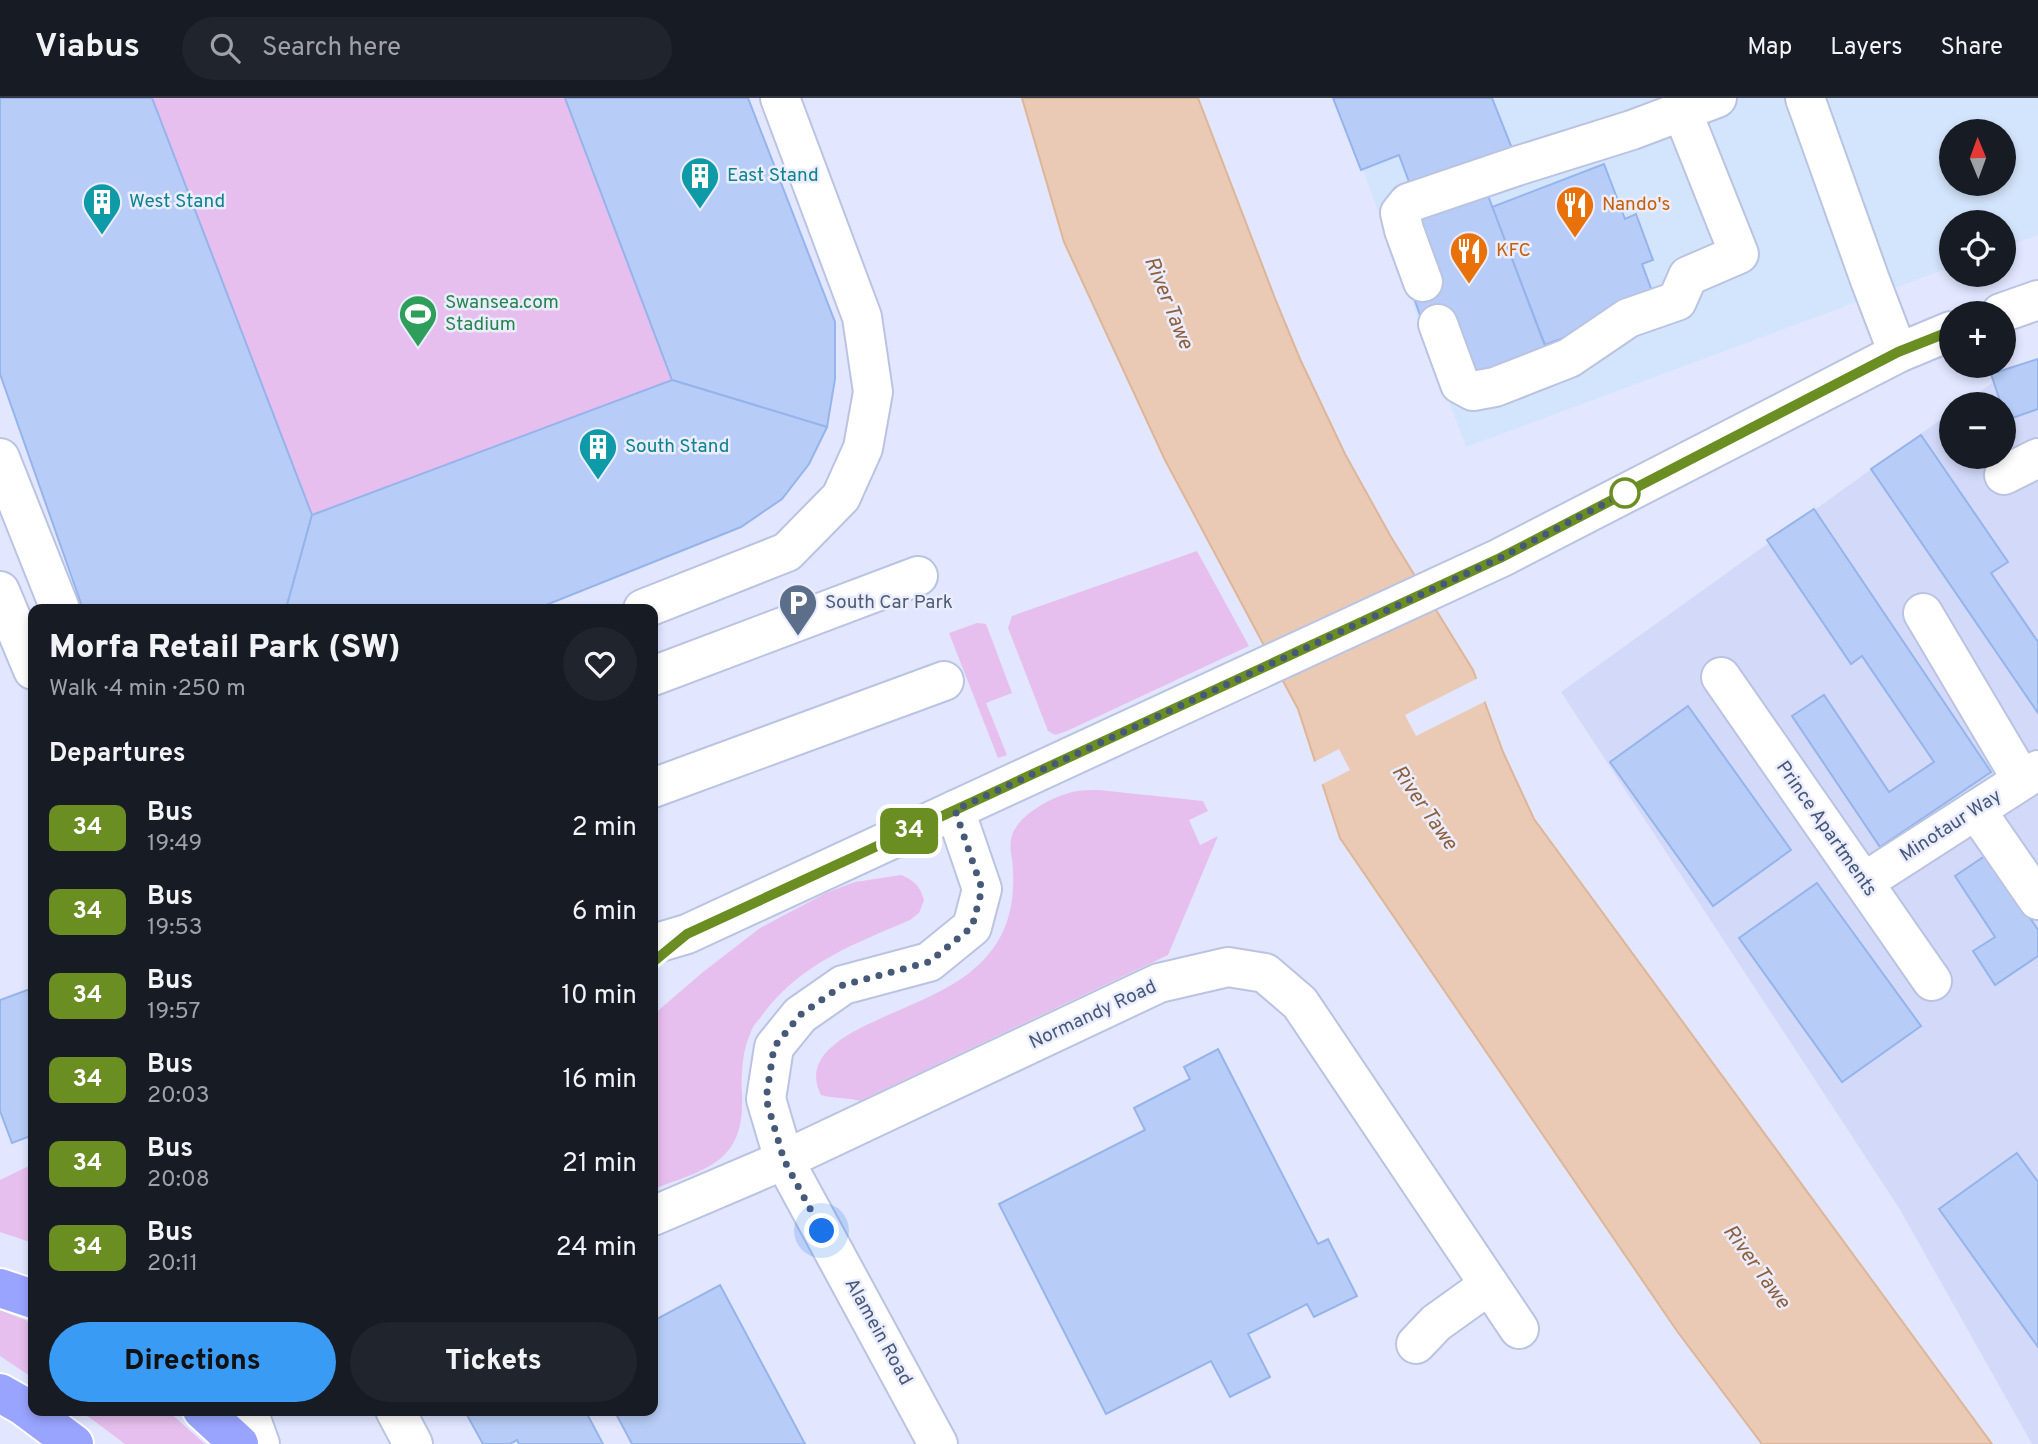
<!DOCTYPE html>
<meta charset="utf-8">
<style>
:root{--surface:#171b24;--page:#20242c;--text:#f1f3f6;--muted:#9ea1a6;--line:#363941;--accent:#3a9bf5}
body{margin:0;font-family:Overpass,sans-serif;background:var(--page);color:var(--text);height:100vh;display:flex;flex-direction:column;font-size:26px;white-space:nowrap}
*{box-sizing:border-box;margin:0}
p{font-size:23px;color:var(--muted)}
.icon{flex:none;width:38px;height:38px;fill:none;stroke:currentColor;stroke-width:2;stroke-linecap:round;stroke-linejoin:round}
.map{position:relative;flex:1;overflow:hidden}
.drawer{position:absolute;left:28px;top:506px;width:630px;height:812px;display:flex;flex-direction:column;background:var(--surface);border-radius:14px;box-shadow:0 4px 10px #0003}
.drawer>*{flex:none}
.badge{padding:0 14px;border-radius:10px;font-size:24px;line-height:46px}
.needle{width:46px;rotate:359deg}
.buttons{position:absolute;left:1939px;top:21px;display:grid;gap:14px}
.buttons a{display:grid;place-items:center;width:77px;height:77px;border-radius:50%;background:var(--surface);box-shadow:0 4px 10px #0003;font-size:35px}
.you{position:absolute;width:35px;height:35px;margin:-18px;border:5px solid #fff;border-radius:50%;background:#1a73e8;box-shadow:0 0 0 10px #1a73e833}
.map>.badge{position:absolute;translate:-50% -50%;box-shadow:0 0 0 4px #fff}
h2{padding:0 21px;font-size:26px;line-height:63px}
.round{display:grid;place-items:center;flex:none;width:74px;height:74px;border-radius:37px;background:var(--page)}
.overview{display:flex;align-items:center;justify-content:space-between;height:119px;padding:0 21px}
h1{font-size:33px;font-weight:800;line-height:52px}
.button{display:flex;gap:14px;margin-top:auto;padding:14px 21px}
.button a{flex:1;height:80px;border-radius:42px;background:var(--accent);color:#111;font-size:28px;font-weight:800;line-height:80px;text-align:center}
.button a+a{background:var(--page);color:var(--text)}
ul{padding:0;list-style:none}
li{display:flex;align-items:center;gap:21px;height:84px;padding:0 21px}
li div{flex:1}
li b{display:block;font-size:26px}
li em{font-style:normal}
li .badge{min-width:77px;font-weight:700;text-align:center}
header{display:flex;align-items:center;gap:42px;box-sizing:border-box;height:98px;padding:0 35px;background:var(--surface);border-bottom:2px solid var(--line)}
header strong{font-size:33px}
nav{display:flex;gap:38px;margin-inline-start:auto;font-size:24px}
.search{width:490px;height:63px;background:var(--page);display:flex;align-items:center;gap:18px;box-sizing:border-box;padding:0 24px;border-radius:38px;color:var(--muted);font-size:26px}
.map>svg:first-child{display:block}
</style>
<header>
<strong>Viabus</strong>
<div class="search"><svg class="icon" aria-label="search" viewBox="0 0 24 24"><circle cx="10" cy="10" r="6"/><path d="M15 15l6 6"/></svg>Search here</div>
<nav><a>Map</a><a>Layers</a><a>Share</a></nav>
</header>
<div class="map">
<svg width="2038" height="1346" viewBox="0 0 2038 1346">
<rect width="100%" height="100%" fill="#e2e6ff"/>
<!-- residential -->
<path fill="#d3daf9" d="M2038 266V1346H2032L1899 1110 1561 594 1951 314V359H2004V306H1962L2011 272Z"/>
<!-- commercial -->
<path fill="#d3e5fc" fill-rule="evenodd" d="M1336 0H2038V137L2004 149V124H1951V169L1466 349ZM1951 33H2004V86H1951Z"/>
<!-- green -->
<g fill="#e7bfee">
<path d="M0 0H748L835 224V281L827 329 741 429 536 511H115L114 509 83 511 0 276Z"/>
<path d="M1197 453 1249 548 1067 633 1055 637 1048 633 1008 530 1012 518Z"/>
<path d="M977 525 986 526 1012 595 986 605 1007 657 998 660 949 535Z"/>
<path d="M1099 692 1203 703 1208 713 1189 722 1200 747 1218 738 1168 857 860 1003C847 999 834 1001 821 997 814 983 814 970 824 957 836 942 855 932 873 924 904 909 940 897 968 876 1003 849 1015 816 1013 773 1013 763 1009 750 1011 741 1015 718 1052 699 1072 694 1081 692 1090 692 1099 692Z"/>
<path d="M901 777C915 783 920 788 924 802L919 815 910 822C854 846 801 865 763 916 759 922 753 927 751 934 742 952 741 977 742 997 745 1065 706 1071 653 1091V917L703 874 760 830 826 795 855 784Z"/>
<path d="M33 1066V1145L0 1134V1082Z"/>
<path d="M0 1212 33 1225V1280L0 1258Z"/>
<path d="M81 1313H168L205 1346H125Z"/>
</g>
<!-- water -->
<path fill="#eacab4" stroke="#ddb69a" stroke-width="2" d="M1022 0H1198L1276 203 1300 261 1345 356 1391 439 1473 572 1503 654 1534 721 1992 1346H1762L1677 1233 1340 740 1298 611 1165 362 1064 144Z"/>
<!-- pier -->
<g fill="#e2e6ff">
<path d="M1480 579 1488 602 1416 638 1405 617Z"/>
<path d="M1339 651 1350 672 1319 688 1312 665Z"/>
</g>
<!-- building -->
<g fill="#b7cdf7" stroke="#95b4eb" stroke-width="2">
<path d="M0 0H152L312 417 286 511H115L114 509 83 511 0 276Z"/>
<path d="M565 0H748L835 224V281L827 329 672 282Z"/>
<path d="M1333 0H1492L1515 58 1414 97 1399 57 1361 72Z"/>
<path d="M1604 66 1625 121 1636 116 1653 162 1642 166 1656 204 1545 247 1492 109Z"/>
<path d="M1484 87 1548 256 1469 286 1425 231 1410 189 1404 117Z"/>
<path d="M2038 261V311L2007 322 2004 306H2001L1991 276Z"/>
<path d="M672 282 827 329 809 366 782 401 741 429 536 511H286L312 417Z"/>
<path d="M1921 337 2008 464 1991 475 2038 544V615L1871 371Z"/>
<path d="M1814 411 1991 674 1880 749 1792 618 1824 597 1889 694 1934 664 1862 558 1851 566 1767 442Z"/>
<path d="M1688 608 1791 752 1713 808 1610 664Z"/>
<path d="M1988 756 2038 832V858L1995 887 1973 853 1995 839 1955 778Z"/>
<path d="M1817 785 1921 928 1842 984 1739 840Z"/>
<path d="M33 890V1037L12 1045 0 1013V902Z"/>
<path d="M1218 951 1318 1146 1328 1141 1357 1198 1314 1219 1307 1206 1248 1236 1270 1279 1230 1299 1211 1263 1106 1316 999 1106 1145 1032 1134 1010 1190 981 1184 969Z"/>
<path d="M2017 1055 2038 1084V1249L1939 1111Z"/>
<path d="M720 1187 805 1346H632L614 1312H653V1223Z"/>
<path d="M475 1312H585L603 1346H519L517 1342 510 1346H483L467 1317Z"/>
</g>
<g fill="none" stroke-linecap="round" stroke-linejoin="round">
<!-- minor casing -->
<g stroke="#bac4e2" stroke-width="42">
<g id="minor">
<path d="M1805 0 1870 182 1898 255"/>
<path d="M1423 184 1404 132 1400 115 1408 105 1517 68 1632 32 1717 0"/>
<path d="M2001 215 2038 202"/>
<path d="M1438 226 1460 286 1473 293 1495 289 1569 260 1628 220 1677 203 1688 178 1739 156 1682 13"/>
<path d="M0 360 60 511"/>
<path d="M2004 377 2038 360"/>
<path d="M0 493 33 572"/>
<path d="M643 511 787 454 841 399 863 350 873 294 862 219 780 0"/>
<path d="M1923 515 2022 682"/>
<path d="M653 578 918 478"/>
<path d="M1721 579 1932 883"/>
<path d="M653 690 944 583"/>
<path d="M1976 712 2038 802"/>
<path d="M1864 784 2038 672"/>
<path d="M653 846 687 836 1500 460 1898 255 1951 233"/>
<path d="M653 1118 784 1062 1159 885 1228 869 1265 875 1300 905 1519 1231"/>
<path d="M1416 1246 1436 1225 1489 1187"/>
<path d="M251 1312V1321L260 1346"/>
<path d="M395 1312 413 1346"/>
<path d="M938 1346 784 1062 766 1001 774 949 800 917 843 887 929 864 972 829 982 791 955 712"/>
</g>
</g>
<!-- major casing -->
<g stroke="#fff" stroke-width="42">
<g id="major">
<path d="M0 1190 33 1201"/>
<path d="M0 1295 23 1308 74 1346"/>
<path d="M202 1312 239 1346"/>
</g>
</g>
<!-- minor -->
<use href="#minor" stroke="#fff" stroke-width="38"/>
<!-- major -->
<use href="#major" stroke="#99a4ff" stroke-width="38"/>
</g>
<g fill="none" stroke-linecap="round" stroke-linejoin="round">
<!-- line casing -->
<g stroke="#fff" stroke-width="16">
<path id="line" d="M653 864 687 836 1500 460 1898 254 1951 233"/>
</g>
<!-- line -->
<use href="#line" stroke="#6b8e23" stroke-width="10"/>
<!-- walk -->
<path stroke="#465979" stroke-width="7" stroke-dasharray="0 12.6" d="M822 1133 784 1062 766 1001 774 949 800 917 843 887 929 864 972 829 982 791 955 712 1500 460 1625 395"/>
</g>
<!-- icons -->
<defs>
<g id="building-pin" transform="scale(2.0125)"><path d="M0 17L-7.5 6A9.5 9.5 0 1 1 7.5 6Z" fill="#0f9aa8" stroke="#ebedff"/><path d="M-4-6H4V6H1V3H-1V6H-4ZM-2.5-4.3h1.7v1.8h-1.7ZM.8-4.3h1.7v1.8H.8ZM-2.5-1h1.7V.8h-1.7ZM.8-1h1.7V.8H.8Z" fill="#fff"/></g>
<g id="restaurant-pin" transform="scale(2.0125)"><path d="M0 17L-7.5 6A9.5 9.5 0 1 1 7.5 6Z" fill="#e8710a" stroke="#ebedff"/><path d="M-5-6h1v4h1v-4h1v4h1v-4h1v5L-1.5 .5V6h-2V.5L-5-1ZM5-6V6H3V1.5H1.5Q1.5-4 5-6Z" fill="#fff"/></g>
<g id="stadium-pin" transform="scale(2.0125)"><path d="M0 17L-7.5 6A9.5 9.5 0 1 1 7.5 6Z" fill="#2e9e5b" stroke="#ebedff"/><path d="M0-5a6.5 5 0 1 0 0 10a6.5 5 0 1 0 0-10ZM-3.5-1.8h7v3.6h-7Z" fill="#fff"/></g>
<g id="parking-pin" transform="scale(2.0125)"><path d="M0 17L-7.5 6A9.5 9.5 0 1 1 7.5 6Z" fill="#5c6f8a" stroke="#ebedff"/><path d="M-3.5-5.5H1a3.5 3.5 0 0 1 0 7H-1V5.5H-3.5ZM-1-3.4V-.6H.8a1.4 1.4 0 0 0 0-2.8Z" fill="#fff"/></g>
</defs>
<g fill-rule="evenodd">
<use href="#building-pin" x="700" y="78"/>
<use href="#building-pin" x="102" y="104"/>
<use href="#restaurant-pin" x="1575" y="107"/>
<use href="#restaurant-pin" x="1469" y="153"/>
<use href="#stadium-pin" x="418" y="216"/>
<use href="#building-pin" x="598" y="349"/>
<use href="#parking-pin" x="798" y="505"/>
</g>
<!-- markers -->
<circle fill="#fff" stroke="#6b8e23" stroke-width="3.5" cx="1625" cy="395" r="14"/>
<g text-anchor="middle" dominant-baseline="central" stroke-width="5" stroke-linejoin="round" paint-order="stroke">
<!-- culture labels -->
<g font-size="19" fill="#0d838f" stroke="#ebedff" text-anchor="start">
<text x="727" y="78">East Stand</text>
<text x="129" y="104">West Stand</text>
<text x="625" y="349">South Stand</text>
</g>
<!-- food labels -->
<g font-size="19" fill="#c56008" stroke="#ebedff" text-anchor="start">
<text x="1602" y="107">Nando's</text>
<text x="1496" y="153">KFC</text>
</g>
<!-- leisure labels -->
<g font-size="19" fill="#27864d" stroke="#ebedff" text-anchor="start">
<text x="445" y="205">Swansea.com<tspan x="445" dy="22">Stadium</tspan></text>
</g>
<!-- service labels -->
<g font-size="19" fill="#4e5e75" stroke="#ebedff" text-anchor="start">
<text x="825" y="505">South Car Park</text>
</g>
<!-- street labels -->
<g font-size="19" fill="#465979" stroke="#ebedff">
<text transform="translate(1951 728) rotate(-33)">Minotaur Way</text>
<text transform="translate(1826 731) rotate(55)">Prince Apartments</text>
<text transform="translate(1093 917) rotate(-25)">Normandy Road</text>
<text transform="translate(878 1234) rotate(61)">Alamein Road</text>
</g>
<!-- water labels -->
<g font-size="21" font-style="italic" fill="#8f603c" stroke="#ebedff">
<text transform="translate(1168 205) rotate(68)">River Tawe</text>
<text transform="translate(1424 710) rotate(55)">River Tawe</text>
<text transform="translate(1756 1169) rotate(54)">River Tawe</text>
</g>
</g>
</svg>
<div class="buttons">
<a><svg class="needle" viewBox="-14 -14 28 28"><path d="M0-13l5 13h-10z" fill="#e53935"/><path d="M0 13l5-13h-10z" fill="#9ea1a6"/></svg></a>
<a><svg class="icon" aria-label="locate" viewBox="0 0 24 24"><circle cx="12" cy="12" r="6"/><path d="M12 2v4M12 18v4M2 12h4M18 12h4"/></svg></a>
<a>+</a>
<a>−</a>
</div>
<div class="you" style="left:822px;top:1133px"></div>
<b class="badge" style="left:909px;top:733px;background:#6b8e23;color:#fff">34</b>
<section class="drawer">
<div class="overview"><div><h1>Morfa Retail Park (SW)</h1><p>Walk · 4 min · 250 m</p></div><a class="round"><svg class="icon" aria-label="heart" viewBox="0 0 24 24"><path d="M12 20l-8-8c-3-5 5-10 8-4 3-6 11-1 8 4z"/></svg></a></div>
<h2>Departures</h2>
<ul>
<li><span class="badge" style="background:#6b8e23;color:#fff">34</span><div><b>Bus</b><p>19:49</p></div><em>2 min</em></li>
<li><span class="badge" style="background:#6b8e23;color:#fff">34</span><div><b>Bus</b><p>19:53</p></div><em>6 min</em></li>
<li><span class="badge" style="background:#6b8e23;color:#fff">34</span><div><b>Bus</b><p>19:57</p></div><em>10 min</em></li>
<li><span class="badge" style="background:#6b8e23;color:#fff">34</span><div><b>Bus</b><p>20:03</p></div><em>16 min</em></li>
<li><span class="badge" style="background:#6b8e23;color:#fff">34</span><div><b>Bus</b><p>20:08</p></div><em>21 min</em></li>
<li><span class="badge" style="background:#6b8e23;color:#fff">34</span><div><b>Bus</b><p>20:11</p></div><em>24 min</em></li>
</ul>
<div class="button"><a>Directions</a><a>Tickets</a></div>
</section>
</div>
